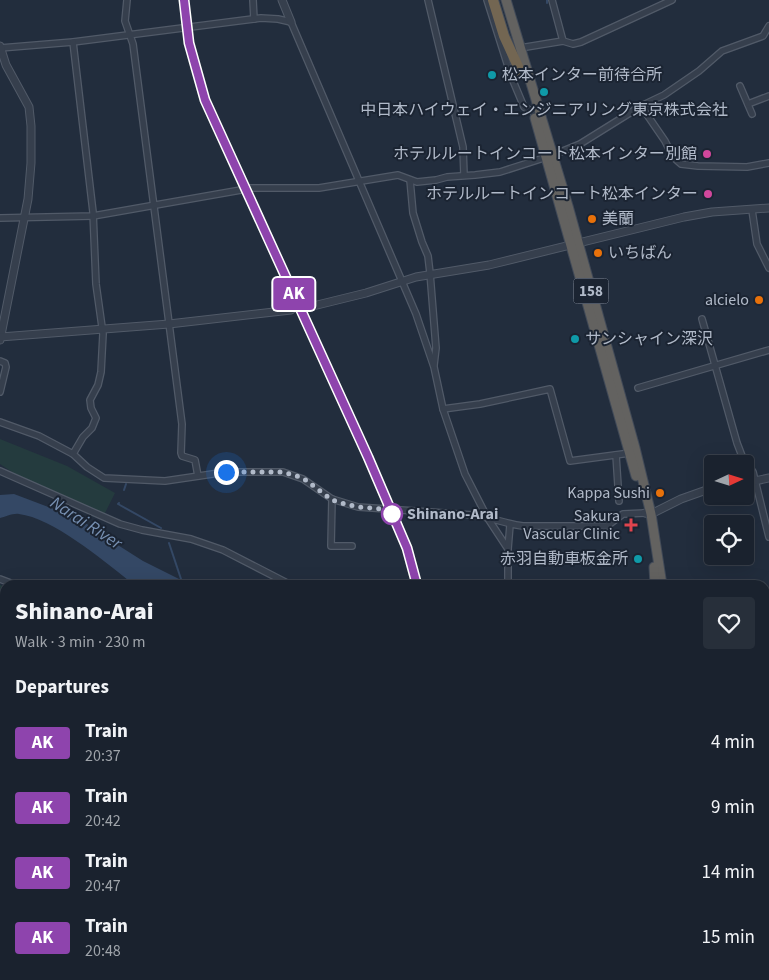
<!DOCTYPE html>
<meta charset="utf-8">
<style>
:root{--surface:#1a222e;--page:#272f3a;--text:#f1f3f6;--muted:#9fa4aa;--line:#383f4a}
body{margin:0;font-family:"Source Sans 3","Noto Sans JP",sans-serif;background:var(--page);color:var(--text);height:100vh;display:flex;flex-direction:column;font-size:19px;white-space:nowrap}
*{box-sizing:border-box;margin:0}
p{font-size:16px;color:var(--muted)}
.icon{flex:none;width:28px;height:28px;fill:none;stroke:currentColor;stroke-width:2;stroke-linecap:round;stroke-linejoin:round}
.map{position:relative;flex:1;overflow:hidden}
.sheet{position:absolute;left:0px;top:580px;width:770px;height:400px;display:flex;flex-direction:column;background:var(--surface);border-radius:15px 15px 0 0;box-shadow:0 5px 20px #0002,0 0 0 1px var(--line)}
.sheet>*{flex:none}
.badge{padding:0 10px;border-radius:4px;font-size:18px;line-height:32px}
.needle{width:32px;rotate:86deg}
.buttons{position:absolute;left:704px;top:455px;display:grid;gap:10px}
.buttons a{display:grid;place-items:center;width:50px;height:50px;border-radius:5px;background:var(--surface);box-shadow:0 5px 20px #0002,0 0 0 1px var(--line);font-size:25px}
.you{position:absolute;width:25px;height:25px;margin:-12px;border:4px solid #fff;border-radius:50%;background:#1a73e8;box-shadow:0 0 0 8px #1a73e833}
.map>.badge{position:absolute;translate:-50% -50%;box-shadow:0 0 0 2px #fff}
h2{padding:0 15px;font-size:19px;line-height:45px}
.round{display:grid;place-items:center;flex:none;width:52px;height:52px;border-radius:5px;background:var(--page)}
.head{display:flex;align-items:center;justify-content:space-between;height:85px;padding:0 15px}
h1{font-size:24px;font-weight:800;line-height:38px}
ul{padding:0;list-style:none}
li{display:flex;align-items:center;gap:15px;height:65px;padding:0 15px}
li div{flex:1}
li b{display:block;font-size:19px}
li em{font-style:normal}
li .badge{min-width:55px;font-weight:700;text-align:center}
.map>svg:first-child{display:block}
</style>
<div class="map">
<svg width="769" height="980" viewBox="0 0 769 980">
<rect width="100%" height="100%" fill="#222d3d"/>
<!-- green -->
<g fill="#243b3e">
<path d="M0 439 67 466 115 493 104 515 18 476 0 464Z"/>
<path d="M0 585 5 587V677L0 689Z"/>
</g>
<!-- water -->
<g fill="#344865">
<path d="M14 494 80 519 102 535 143 561 181 580 201 585H130L128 580C102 559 52 518 19 514 13 513 5 517 0 518V495Z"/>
<path d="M250 579 270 585H233Z"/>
<path d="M765 788 769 789V820L765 819Z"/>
</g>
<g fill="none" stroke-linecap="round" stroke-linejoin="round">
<!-- stream -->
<g stroke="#344865" stroke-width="2">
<path d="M547 0V3"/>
<path d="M124 490 126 484"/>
<path d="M119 503 118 504 161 528"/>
<path d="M169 543 183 585"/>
<path d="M765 886 769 887"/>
<path d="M0 928 5 923"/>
<path d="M187 980 189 975"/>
</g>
<!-- tertiary-tunnel -->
<path stroke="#374252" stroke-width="7" stroke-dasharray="7 3.5" stroke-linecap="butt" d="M291 310 309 307"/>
<!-- minor casing -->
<g stroke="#515a68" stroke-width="8">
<g id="minor">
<path d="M127 0 125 21 133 44 182 424 181 453 182 456 195 460 198 476"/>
<path d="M253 0 254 19"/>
<path d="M428 0 463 147 464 175"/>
<path d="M487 0 511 76 524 107 533 112"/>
<path d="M552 0 563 41"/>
<path d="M0 48 73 42 261 18 278 19 291 22 416 314 434 367 443 409 465 474 487 517 508 549V585"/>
<path d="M520 48 563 41 573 44 581 42 672 0"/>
<path d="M740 86 752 114"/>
<path d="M748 104 769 96"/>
<path d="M641 106 665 141 673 157 681 164 698 166 747 167 769 163"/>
<path d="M410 180 413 213 422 242 428 256 430 273 436 348 434 365"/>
<path d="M250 188H319L398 175 417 182 436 180 447 177 475 175 500 172 553 155 580 144 641 106 664 95 699 71 722 51 763 36 769 26"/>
<path d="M752 210 757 244 769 268"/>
<path d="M0 218 93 216 241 190"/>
<path d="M702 319 737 443 742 456 753 472 769 537"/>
<path d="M0 361 5 363 6 367 0 392"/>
<path d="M638 388 769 350"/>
<path d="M443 409 480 404 550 389 570 461 630 453"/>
<path d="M0 422 39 436 73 454 87 467 104 478 165 481 226 472H283L303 479 332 499 358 507 473 515C490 517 506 524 523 526H607L623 514 645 513"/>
<path d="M73 454 83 437 92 428 96 418 91 408 90 400 98 385 101 372 103 334 96 284 93 212 73 42"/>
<path d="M616 455 619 501"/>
<path d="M0 471 120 524 142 530 191 539 223 550 291 585"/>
<path d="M332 499 331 546H352"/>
<path d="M508 549 510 525"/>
<path d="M0 579 16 585"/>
<path d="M765 730 769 731"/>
<path d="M765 766 769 767"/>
<path d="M0 771 5 770"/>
<path d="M765 845 769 846"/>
<path d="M0 940 5 941"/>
<path d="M0 964 5 966"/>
<path d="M21 975 30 980"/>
<path d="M367 975 370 980"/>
<path d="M529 975 531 980"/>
<path d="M184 980 185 975"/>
<path d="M191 980 192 975"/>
<path d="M252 980 255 975"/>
<path d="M295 980 298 975"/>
<path d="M484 980V975"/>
</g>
</g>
<!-- tertiary casing -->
<g stroke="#515a68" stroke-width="9">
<g id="tertiary">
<path d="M282 0 291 22"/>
<path d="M0 46 6 65 29 107 31 126V163L28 199 0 340"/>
<path d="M309 307 366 293 416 277 489 265 684 217 712 212 769 208"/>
<path d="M0 337 169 324 291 310"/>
<path d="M745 483 769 478"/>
<path d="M645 513 651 514 681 499 712 488"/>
</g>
</g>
<!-- trunk casing -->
<g stroke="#414a58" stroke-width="11">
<g id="trunk">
<path d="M506 0 568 206 635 448 651 514 662 585"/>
<path d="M535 118 636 476"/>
<path d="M654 567 655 585"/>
<path d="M660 975V980"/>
</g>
</g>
<!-- motorway casing -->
<g stroke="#414a58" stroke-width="12">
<path id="motorway" d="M493 0 504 36 521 73"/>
</g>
<!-- minor -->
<use href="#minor" stroke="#363f4d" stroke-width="5.5"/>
<!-- tertiary -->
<use href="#tertiary" stroke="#363f4d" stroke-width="7"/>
<!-- trunk -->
<use href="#trunk" stroke="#636260" stroke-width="9"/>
<!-- motorway -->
<use href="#motorway" stroke="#736652" stroke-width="10"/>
<!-- rail -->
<g stroke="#576374" stroke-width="2" stroke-dasharray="5 5" stroke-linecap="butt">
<path d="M184 0 189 43 205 100 368 457 407 548 417 585"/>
<path d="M301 980 303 975"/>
</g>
</g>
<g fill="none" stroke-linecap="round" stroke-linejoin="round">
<!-- line casing -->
<g stroke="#fff" stroke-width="11">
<path id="line" d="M184 0 189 43 205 100 368 457 407 548 417 585"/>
</g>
<!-- line -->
<use href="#line" stroke="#8e44ad" stroke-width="8"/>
<!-- walk -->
<path stroke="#b1bac9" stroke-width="5" stroke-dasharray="0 9" d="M226 472H283L303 478 332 500 341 503 358 507 395 510 392 514"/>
</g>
<!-- markers -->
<g fill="#0f9aa8" stroke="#1b2432" stroke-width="2">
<circle cx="492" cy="75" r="5"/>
<circle cx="544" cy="92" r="5"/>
<circle cx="575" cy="339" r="5"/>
<circle cx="638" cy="559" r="5"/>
</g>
<g fill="#d1479c" stroke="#1b2432" stroke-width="2">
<circle cx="707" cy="154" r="5"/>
<circle cx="708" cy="194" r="5"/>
</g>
<g fill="#e8710a" stroke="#1b2432" stroke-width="2">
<circle cx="592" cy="219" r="5"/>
<circle cx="598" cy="253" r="5"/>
<circle cx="759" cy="300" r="5"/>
<circle cx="660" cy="493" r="5"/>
</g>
<circle fill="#fff" stroke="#8e44ad" stroke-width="2.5" cx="392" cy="514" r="10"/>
<path fill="#e0444e" stroke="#1b2432" stroke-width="2" d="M628.5 517.5h5v5h5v5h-5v5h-5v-5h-5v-5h5z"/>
<g text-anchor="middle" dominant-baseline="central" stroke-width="4" stroke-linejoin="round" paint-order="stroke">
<!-- shield labels -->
<rect fill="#1b2432" stroke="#848d9c" stroke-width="1" x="573.5" y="278.5" width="35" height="25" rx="4"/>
<g font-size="15" font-weight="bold" fill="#b1bac9">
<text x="591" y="291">158</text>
</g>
<!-- poi labels -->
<g font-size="16" fill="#b1bac9" stroke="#1b2432" text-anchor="end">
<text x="502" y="75" text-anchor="start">松本インター前待合所</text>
<text x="544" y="110" text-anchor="middle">中日本ハイウェイ・エンジニアリング東京株式会社</text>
<text x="697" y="154">ホテルルートインコート松本インター別館</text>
<text x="698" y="194">ホテルルートインコート松本インター</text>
<text x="602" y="219" text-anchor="start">美蘭</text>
<text x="608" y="253" text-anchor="start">いちばん</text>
<text x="749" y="300">alcielo</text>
<text x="585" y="339" text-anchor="start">サンシャイン深沢</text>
<text x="650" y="493">Kappa Sushi</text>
<text x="620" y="516">Sakura<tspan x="620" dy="18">Vascular Clinic</tspan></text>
<text x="628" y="559">赤羽自動車板金所</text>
</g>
<!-- stop labels -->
<g font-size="16" font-weight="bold" fill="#b1bac9" stroke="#1b2432" text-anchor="start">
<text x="407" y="514">Shinano-Arai</text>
</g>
<!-- water labels -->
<g font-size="18" font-style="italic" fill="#7790b2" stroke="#1b2432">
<text transform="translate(86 523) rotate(33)">Narai River</text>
</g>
</g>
</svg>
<div class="buttons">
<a><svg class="needle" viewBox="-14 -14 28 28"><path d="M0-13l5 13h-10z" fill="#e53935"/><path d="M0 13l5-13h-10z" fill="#9fa4aa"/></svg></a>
<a><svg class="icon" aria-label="locate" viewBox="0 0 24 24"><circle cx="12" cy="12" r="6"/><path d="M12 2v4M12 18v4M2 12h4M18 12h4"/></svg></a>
</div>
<div class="you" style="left:226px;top:472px"></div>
<b class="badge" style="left:294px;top:294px;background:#8e44ad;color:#fff">AK</b>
<section class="sheet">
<div class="head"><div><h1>Shinano-Arai</h1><p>Walk · 3 min · 230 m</p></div><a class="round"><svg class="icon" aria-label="heart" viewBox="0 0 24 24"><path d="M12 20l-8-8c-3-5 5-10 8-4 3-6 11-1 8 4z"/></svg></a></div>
<h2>Departures</h2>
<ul>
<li><span class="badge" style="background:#8e44ad;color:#fff">AK</span><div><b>Train</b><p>20:37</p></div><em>4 min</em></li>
<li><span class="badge" style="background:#8e44ad;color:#fff">AK</span><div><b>Train</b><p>20:42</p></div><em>9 min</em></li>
<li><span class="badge" style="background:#8e44ad;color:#fff">AK</span><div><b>Train</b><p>20:47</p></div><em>14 min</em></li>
<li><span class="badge" style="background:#8e44ad;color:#fff">AK</span><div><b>Train</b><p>20:48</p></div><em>15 min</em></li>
</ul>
</section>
</div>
